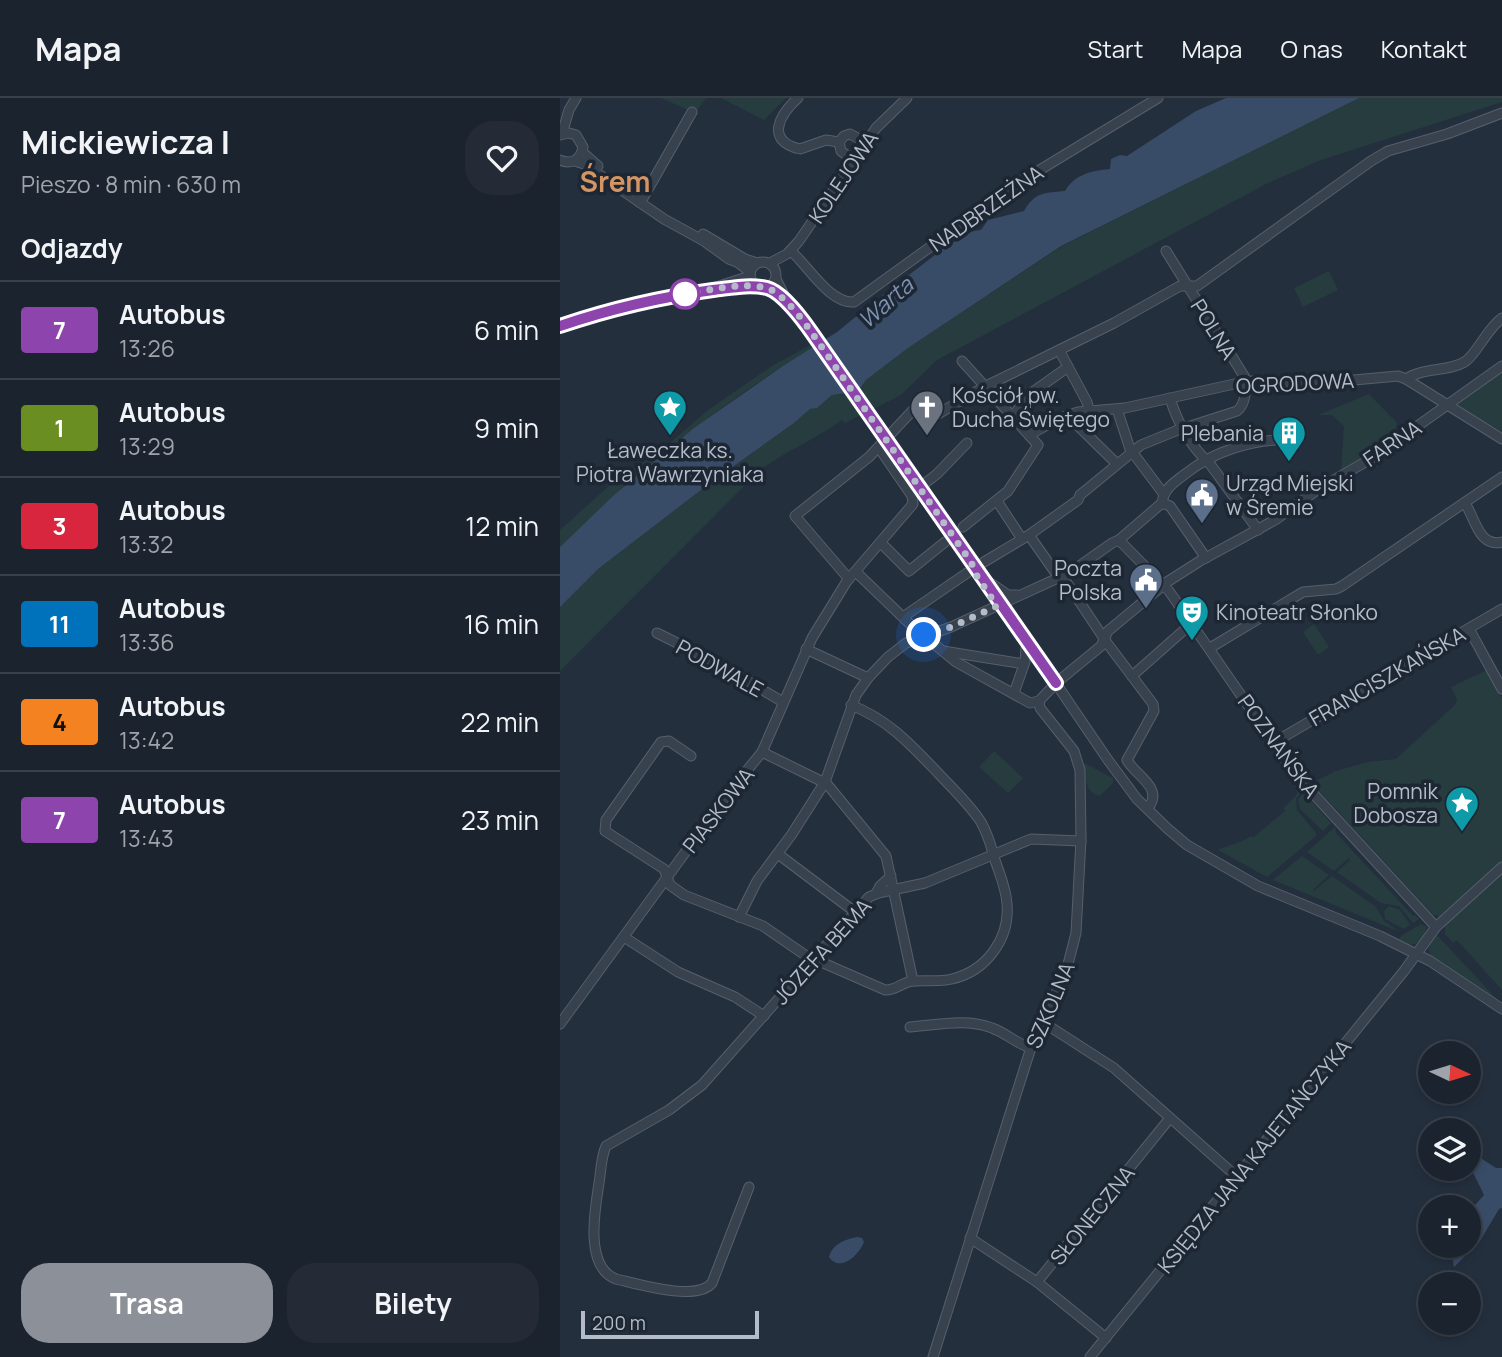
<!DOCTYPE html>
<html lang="pl">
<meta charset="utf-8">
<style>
:root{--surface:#1b232e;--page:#242b36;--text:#f1f3f6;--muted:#a0a4aa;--line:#39404a;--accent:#8c9099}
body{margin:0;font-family:Manrope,sans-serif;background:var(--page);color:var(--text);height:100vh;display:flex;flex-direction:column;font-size:26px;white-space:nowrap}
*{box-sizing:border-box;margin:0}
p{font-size:23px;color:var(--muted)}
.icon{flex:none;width:38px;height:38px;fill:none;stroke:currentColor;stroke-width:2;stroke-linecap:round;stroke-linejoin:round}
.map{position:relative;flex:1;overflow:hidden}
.details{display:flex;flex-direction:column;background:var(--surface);width:560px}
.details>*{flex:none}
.badge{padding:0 14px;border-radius:5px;font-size:24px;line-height:46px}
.needle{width:46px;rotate:94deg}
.fabs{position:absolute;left:858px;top:943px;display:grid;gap:14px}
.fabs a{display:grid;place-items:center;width:63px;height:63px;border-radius:50%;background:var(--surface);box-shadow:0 4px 10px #0003,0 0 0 2px var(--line);font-size:35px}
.scale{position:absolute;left:21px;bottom:18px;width:178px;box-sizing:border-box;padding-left:7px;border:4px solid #b4bcc9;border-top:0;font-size:19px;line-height:24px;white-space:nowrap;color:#b4bcc9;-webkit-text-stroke:5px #1d2633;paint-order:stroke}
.you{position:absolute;width:35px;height:35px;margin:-18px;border:5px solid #fff;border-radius:50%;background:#1a73e8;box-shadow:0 0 0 10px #1a73e833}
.map>.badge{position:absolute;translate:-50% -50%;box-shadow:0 0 0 4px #fff}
h2{padding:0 21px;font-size:26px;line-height:63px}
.round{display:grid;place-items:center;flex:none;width:74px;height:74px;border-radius:28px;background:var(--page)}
.head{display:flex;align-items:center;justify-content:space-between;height:119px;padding:0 21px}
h1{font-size:33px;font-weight:700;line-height:52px}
.button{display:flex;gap:14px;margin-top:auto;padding:14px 21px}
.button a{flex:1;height:80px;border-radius:28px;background:var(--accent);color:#fff;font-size:28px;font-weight:700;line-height:80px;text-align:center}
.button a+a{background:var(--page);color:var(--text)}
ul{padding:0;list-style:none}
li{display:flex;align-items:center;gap:21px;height:98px;padding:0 21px;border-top:2px solid var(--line)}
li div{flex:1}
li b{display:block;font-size:26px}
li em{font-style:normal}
li .badge{min-width:77px;font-weight:700;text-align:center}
header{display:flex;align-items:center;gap:42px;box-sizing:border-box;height:98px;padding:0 35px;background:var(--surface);border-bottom:2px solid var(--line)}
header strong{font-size:33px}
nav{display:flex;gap:38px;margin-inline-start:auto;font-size:24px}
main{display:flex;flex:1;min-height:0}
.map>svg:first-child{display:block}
</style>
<header>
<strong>Mapa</strong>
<nav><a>Start</a><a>Mapa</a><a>O nas</a><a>Kontakt</a></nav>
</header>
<main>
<section class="details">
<div class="head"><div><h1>Mickiewicza I</h1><p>Pieszo · 8 min · 630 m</p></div><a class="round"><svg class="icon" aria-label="heart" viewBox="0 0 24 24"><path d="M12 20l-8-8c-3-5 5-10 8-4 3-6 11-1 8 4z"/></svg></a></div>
<h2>Odjazdy</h2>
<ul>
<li><span class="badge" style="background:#8e44ad;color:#fff">7</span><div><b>Autobus</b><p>13:26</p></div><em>6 min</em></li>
<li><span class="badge" style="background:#6b8e23;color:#fff">1</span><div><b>Autobus</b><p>13:29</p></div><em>9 min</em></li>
<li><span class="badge" style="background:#d7263d;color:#fff">3</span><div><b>Autobus</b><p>13:32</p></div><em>12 min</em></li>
<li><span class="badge" style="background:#0072bc;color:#fff">11</span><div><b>Autobus</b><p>13:36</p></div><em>16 min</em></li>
<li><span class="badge" style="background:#f58220;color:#111">4</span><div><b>Autobus</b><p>13:42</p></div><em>22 min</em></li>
<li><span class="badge" style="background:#8e44ad;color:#fff">7</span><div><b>Autobus</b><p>13:43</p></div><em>23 min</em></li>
</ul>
<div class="button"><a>Trasa</a><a>Bilety</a></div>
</section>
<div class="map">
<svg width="942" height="1259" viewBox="0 0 942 1259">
<rect width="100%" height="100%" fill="#242f3e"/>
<!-- green -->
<g fill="#263c3f">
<path d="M101 0H146L135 15Z"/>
<path d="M161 0H226L204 22Z"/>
<path d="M799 0H942V4L758 63 706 86 377 262 341 297 285 325 282 322C256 341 226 353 200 372L0 573V509L38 471 154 382 234 325 250 311 257 310 272 297 293 296 301 291 306 282 348 250 502 148Z"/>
<path d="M769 173 778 192 743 209 734 190Z"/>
<path d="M252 246 255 249 251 252C158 305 77 375 0 449V432L50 387 103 351 148 312 212 268Z"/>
<path d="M942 273V334L899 308V305Z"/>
<path d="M809 296 837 325 836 330 812 357 781 374 784 328 772 317H758Z"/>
<path d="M754 526 769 549 758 557 743 534Z"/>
<path d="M927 572 942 601V892L897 842 893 845 885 836V826L878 818 873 817 752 685 776 673 808 664 836 661 895 607 897 602 891 589Z"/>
<path d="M434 653 463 680 448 695 419 669Z"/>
<path d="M524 665 553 680V685L540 698C524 695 526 678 524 665Z"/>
<path d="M735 685 743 693 736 700 737 712 756 735V738L707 779 658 752C669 747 681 745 691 738L694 739 726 712 723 711 737 696Z"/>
<path d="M744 695 771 725 763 733 740 711 738 701Z"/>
<path d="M775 729 776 735 853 818 855 817 859 821 853 825 839 808 821 805 777 774 790 762 789 760 774 773 747 754Z"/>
<path d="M742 758 769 777 753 792 754 793 772 778 816 809 824 823 840 834 713 782Z"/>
<path d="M829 808 840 812 850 827 844 831 825 821 824 813Z"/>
<path d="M861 826 867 829 863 839 856 846 847 847 838 843 841 838Z"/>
<path d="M875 837H877L942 907 870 859 868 848Z"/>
</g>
<!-- water -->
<g fill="#394c67">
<path d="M666 0H799L501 148 348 250 306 282 298 294 272 297 257 310 250 311 234 325 154 382 38 471 0 509V449L53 398 134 330 223 268 277 234 314 204 384 150 413 133 421 132 428 122 464 113C475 94 484 95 505 93 515 76 531 73 550 71L551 61 560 57 567 58 636 13Z"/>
<path d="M908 1052 936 1070H942V1110L939 1111 920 1143 894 1169 892 1155 896 1148H908V1115L924 1097C917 1080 908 1071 908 1052Z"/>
<path d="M297 1139 302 1140 304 1144C299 1157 280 1175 269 1159 272 1146 286 1141 297 1139Z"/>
</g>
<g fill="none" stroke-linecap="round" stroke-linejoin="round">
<!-- minor casing -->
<g stroke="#565f6c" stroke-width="11">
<g id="minor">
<path d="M238 0C219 17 205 43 240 51L266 42 279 44"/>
<path d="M2 36 9 12 16 0"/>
<path d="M0 37 9 35 16 37 23 49C21 62 11 67 0 62"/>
<path d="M279 44 284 38 290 36 305 44"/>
<path d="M279 44 281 53 293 62"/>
<path d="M22 54 38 68"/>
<path d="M15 63 24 66 104 121 144 143 169 161 177 164 190 174"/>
<path d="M79 104 83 100 132 14"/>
<path d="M143 136 185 161 197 165"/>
<path d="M231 153C248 168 270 206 294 204L460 84 598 0"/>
<circle cx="203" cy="177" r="13"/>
<path d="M210 165 227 156 239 143 316 30 347 0"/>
<path d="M216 181 227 203 252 235"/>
<path d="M167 190 195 188"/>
<path d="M0 228 65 208 144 193 190 178"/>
<path d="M499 252 527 304 529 312"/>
<path d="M402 263 478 347 448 393 403 429"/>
<path d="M846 281 942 341"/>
<path d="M610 300C617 324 631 349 650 366L698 432"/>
<path d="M557 311 570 351 603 395"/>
<path d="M507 317 557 366"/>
<path d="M452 320 467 298 508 269"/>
<path d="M469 337 498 321 518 314 565 310 688 283 772 284 838 278 846 281C863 269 890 274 906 263 917 255 927 231 942 220"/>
<path d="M355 393 377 376 407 345"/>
<path d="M437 403 462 441"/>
<path d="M602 405C604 390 614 385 625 376 656 352 689 343 728 341"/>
<path d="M602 405 610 408 646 460"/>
<path d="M905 405C915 420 919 450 942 444"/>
<path d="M371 408 427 484 548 662 577 701 608 731 627 747 698 788 820 838 870 863 942 911"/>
<path d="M469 437 497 477 505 482 547 545 593 606 594 613 567 662C574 676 602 689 590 707"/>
<path d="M559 442 609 493 736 677 876 829"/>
<path d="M321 445 349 473 385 444"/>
<path d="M424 464 469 437 518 402 520 397 581 347 618 332 677 313C686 306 687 289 684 278L606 153"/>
<path d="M296 474 351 527 396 564 470 605 479 603"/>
<path d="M289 481 235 418 309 359 354 311 360 310 372 317 378 316 424 289 554 225 620 188H637L811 63 828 53 887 36 942 15"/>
<path d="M429 484 448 497H457"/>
<path d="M343 519 407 475"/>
<path d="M909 531 942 591"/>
<path d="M97 535 155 564 223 604"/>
<path d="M650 550 743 494 776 491 782 488 942 379"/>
<path d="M246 551 308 580"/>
<path d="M383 553 464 566"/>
<path d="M572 578 632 525"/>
<path d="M454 595 465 564 466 550"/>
<path d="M479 603 496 585 541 548 548 533 607 484 640 463 715 422 760 390 814 359 942 268"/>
<path d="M713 645 942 511"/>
<path d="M202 654 267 686 326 758 353 883"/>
<path d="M131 658 109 643 101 644 46 722 45 733 104 771 110 787 124 797 203 828 245 857 325 892C336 893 343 883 354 883 367 882 380 884 392 881 426 873 450 841 447 806 446 789 439 775 434 759 431 747 427 735 421 724 409 706 393 691 379 676 351 647 329 622 291 607"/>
<path d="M218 756 295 814"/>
<path d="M316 796 320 788 331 778"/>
<path d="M179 819 197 783 232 736 265 684 296 597 308 580 328 559 346 545 391 529 511 474 552 445 559 442 602 405"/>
<path d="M64 839 118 874 175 899 204 918"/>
<path d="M481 923 554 970 677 1079"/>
<path d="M0 926 167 697 202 654 252 540 287 483 353 406 352 398 319 350"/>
<path d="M350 929C376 927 407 920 432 930 446 935 457 946 471 950"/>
<path d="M189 1089 152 1185C137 1204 78 1186 56 1181 24 1169 35 1111 39 1085 41 1073 41 1059 46 1048L109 1012 142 987 309 799 318 795 365 785 471 741 521 743"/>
<path d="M410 1140 477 1184 610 1020"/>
<path d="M477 1184 546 1240"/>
<path d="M373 1259 474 940 506 874 516 835 521 741 520 672 514 653 480 610 479 603"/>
<path d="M530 1259 844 873 876 829 942 769"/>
</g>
</g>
<!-- minor -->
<use href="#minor" stroke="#38414e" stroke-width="9"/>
<!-- minor-bridge casing -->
<g stroke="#565f6c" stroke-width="11" stroke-linecap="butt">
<path id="minor-bridge" d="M252 235 371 408"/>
</g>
<!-- minor-bridge -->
<use href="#minor-bridge" stroke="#38414e" stroke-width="9"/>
</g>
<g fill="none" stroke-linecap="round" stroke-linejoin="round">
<!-- line casing -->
<g stroke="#fff" stroke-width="16">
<path id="line" d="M0 228C50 211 101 199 153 192 171 190 189 186 207 190 222 194 243 222 252 235L496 585"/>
</g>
<!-- line -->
<use href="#line" stroke="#8e44ad" stroke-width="10"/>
<!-- walk -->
<path stroke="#b4bcc9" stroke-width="7" stroke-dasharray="0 12.6" d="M125 196C150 192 181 184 206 190 221 193 243 222 252 235L411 464 417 478 437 508 391 529 364 537"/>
</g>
<!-- icons -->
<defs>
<g id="sight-pin" transform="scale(1.75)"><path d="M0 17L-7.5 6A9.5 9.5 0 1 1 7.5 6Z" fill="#0f9aa8" stroke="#1d2633"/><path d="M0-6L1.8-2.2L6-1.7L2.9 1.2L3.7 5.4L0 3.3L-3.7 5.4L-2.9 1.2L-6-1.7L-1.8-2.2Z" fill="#fff"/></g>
<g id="church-pin" transform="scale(1.75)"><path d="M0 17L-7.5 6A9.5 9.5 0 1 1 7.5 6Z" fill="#6b7280" stroke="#1d2633"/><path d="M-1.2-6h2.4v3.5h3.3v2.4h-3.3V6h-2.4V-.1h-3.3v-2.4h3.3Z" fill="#fff"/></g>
<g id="building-pin" transform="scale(1.75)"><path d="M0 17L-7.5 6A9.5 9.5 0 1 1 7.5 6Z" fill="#0f9aa8" stroke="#1d2633"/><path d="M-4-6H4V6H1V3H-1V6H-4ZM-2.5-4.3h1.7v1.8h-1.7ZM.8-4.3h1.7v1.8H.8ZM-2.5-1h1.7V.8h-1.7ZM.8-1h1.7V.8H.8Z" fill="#fff"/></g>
<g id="civic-pin" transform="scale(1.75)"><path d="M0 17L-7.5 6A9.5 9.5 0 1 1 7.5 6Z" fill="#5c6f8a" stroke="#1d2633"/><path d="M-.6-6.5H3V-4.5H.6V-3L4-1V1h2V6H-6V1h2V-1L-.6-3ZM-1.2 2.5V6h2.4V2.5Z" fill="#fff"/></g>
<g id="theatre-pin" transform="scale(1.75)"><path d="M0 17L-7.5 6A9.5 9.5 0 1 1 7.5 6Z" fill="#0f9aa8" stroke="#1d2633"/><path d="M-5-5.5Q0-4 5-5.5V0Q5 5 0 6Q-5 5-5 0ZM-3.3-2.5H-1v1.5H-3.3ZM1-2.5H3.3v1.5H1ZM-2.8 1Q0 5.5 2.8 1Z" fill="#fff"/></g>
</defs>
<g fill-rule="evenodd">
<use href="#sight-pin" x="110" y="309"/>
<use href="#church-pin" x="367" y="309"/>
<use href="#building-pin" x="729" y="335"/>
<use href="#civic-pin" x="642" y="397"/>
<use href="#civic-pin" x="586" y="482"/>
<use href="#theatre-pin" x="632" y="514"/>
<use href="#sight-pin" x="902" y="705"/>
</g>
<!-- markers -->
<circle fill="#fff" stroke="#8e44ad" stroke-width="3.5" cx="125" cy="196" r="14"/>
<g text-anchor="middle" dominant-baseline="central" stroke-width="7" stroke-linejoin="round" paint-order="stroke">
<!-- street labels -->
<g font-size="21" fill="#b4bcc9" stroke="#1d2633">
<text transform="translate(283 79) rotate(-56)">KOLEJOWA</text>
<text transform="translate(426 110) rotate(-35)">NADBRZEŻNA</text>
<text transform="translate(654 231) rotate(58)">POLNA</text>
<text transform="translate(735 285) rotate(-3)">OGRODOWA</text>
<text transform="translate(832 345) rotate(-34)">FARNA</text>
<text transform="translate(160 570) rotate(29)">PODWALE</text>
<text transform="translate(827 578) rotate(-30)">FRANCISZKAŃSKA</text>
<text transform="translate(719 648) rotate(54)">POZNAŃSKA</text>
<text transform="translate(158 712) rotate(-52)">PIASKOWA</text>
<text transform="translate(262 853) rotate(-48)">JÓZEFA BEMA</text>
<text transform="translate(490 907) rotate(-67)">SZKOLNA</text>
<text transform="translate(694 1058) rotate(-51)">KSIĘDZA JANA KAJETAŃCZYKA</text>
<text transform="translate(532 1117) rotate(-51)">SŁONECZNA</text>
</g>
<!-- poi labels -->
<g font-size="21" fill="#b4bcc9" stroke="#1d2633" text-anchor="start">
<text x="392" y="297">Kościół pw.<tspan x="392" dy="24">Ducha Świętego</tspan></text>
<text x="704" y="335" text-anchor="end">Plebania</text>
<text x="110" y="352" text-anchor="middle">Ławeczka ks.<tspan x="110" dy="24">Piotra Wawrzyniaka</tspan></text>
<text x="666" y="385">Urząd Miejski<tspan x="666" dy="24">w Śremie</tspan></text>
<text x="562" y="470" text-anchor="end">Poczta<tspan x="562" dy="24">Polska</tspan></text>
<text x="656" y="514">Kinoteatr Słonko</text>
<text x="878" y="693" text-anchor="end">Pomnik<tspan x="878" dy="24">Dobosza</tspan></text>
</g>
<!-- water labels -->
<g font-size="23" font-style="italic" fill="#7c92b1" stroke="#1d2633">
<text transform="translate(325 204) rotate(-41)">Warta</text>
</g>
<!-- district labels -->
<g font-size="28" font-weight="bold" fill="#d59563" stroke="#1d2633">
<text x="55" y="83">Śrem</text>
</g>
</g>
</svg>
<div class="fabs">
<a><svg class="needle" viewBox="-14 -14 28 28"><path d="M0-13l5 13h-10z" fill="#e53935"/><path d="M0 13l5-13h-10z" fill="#a0a4aa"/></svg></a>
<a><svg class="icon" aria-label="layers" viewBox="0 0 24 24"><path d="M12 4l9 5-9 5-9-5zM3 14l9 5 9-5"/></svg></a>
<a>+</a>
<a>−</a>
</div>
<div class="scale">200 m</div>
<div class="you" style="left:364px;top:537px"></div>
</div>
</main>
